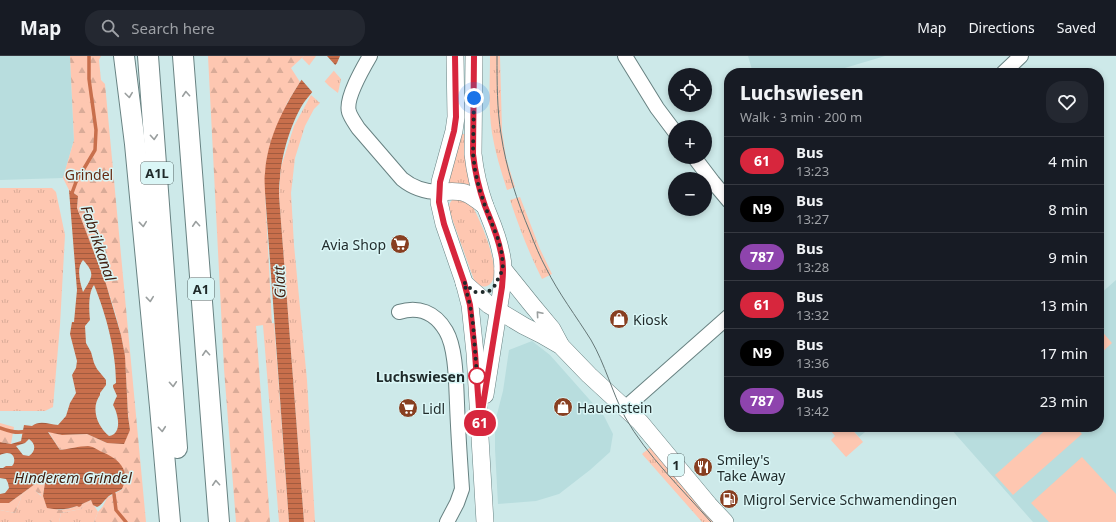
<!DOCTYPE html>
<meta charset="utf-8">
<style>
:root{--surface:#171b24;--page:#242831;--text:#f1f3f6;--muted:#9ea1a6;--line:#363941}
body{margin:0;font-family:"Noto Sans",sans-serif;background:var(--page);color:var(--text);height:100vh;display:flex;flex-direction:column;font-size:15px;white-space:nowrap}
*{box-sizing:border-box;margin:0}
p{font-size:13px;color:var(--muted)}
.icon{flex:none;width:22px;height:22px;fill:none;stroke:currentColor;stroke-width:2;stroke-linecap:round;stroke-linejoin:round}
.map{position:relative;flex:1;overflow:hidden}
.panel{position:absolute;left:724px;top:12px;width:380px;height:364px;display:flex;flex-direction:column;background:var(--surface);border-radius:16px;box-shadow:0 2px 6px #0003}
.panel>*{flex:none}
.badge{padding:0 8px;border-radius:13px;font-size:14px;line-height:26px}
.fabs{position:absolute;left:668px;top:12px;display:grid;gap:8px}
.fabs a{display:grid;place-items:center;width:44px;height:44px;border-radius:50%;background:var(--surface);box-shadow:0 2px 6px #0003;font-size:20px}
.you{position:absolute;width:20px;height:20px;margin:-10px;border:3px solid #fff;border-radius:50%;background:#1a73e8;box-shadow:0 0 0 6px #1a73e833}
.map>.badge{position:absolute;translate:-50% -50%;box-shadow:0 0 0 2px #fff}
.round{display:grid;place-items:center;flex:none;width:42px;height:42px;border-radius:16px;background:var(--page)}
.headline{display:flex;align-items:center;justify-content:space-between;height:68px;padding:0 16px}
h1{font-size:19px;font-weight:800;line-height:30px}
ul{padding:0;list-style:none}
li{display:flex;align-items:center;gap:12px;height:48px;padding:0 16px;border-top:1px solid var(--line)}
li div{flex:1}
li b{display:block;font-size:15px}
li em{font-style:normal}
li .badge{min-width:44px;font-weight:700;text-align:center}
header{display:flex;align-items:center;gap:24px;box-sizing:border-box;height:56px;padding:0 20px;background:var(--surface);border-bottom:1px solid var(--line)}
header strong{font-size:19px}
nav{display:flex;gap:22px;margin-inline-start:auto;font-size:14px}
.search{width:280px;height:36px;background:var(--page);display:flex;align-items:center;gap:10px;box-sizing:border-box;padding:0 14px;border-radius:16px;color:var(--muted);font-size:15px}
.map>svg:first-child{display:block}
</style>
<header>
<strong>Map</strong>
<div class="search"><svg class="icon" aria-label="search" viewBox="0 0 24 24"><circle cx="10" cy="10" r="6"/><path d="M15 15l6 6"/></svg>Search here</div>
<nav><a>Map</a><a>Directions</a><a>Saved</a></nav>
</header>
<div class="map">
<svg width="1116" height="466" viewBox="0 0 1116 466">
<defs>
<pattern id="grass-tufts" width="24" height="20" patternUnits="userSpaceOnUse"><rect width="24" height="20" fill="#fec7b1"/><path d="M3 7l-1-3M5 7V3M7 7l1-3M15 17l-1-3M17 17v-4M19 17l1-3" fill="none" stroke="#d9ab98"/></pattern>
<pattern id="forest-firs" width="22" height="20" patternUnits="userSpaceOnUse"><rect width="22" height="20" fill="#fec7b1"/><path d="M5 1l3.5 6h-7zM16 11l3.5 6h-7z" fill="#d9ab98"/></pattern>
<pattern id="water-rules" width="6" height="5" patternUnits="userSpaceOnUse"><rect width="6" height="5" fill="#c86f4c"/><path d="M0 2.5h6" fill="none" stroke="#a25b3f"/></pattern>
</defs>
<rect width="100%" height="100%" fill="#cde9e9"/>
<!-- built -->
<g fill="#b8ddde">
<path d="M0 0H70L74 84 63 122 0 124Z"/>
<path d="M748 0H885L828 17H753Z"/>
<path d="M1116 224V466H1033L950 372 1099 371V239Z"/>
<path d="M532 285 550 299 604 360 613 378 610 396 590 414 559 438 536 445 498 448 495 393V373L496 362 503 335 509 294Z"/>
<path d="M850 371H871L859 381Z"/>
</g>
<!-- grass -->
<g fill="url(#grass-tufts)">
<path d="M304 0H321L341 23 338 37 329 30 302 2Z"/>
<path d="M490 0H500L502 75 506 102 515 131 507 134C501 115 495 96 492 77 488 52 490 25 490 0Z"/>
<path d="M311 39 320 47 314 53 305 70 295 102 291 137 294 189 307 324 315 466H304L279 140 280 122 281 111 294 70Z"/>
<path d="M460 78H466L468 118 470 130 449 128 450 115Z"/>
<path d="M0 132H52L56 136 65 179 60 269 53 351 45 355H0Z"/>
<path d="M520 141 540 193 552 218 542 223C529 197 519 171 510 144Z"/>
<path d="M455 142 471 148C479 160 507 223 487 230 482 232 477 228 474 224L449 154C449 148 450 145 455 142Z"/>
<path d="M274 267 289 466H279L263 269Z"/>
<path d="M652 390 716 466H702L642 398Z"/>
<path d="M31 431 58 455 50 466H0V454L15 457 20 445 21 440Z"/>
<path d="M91 444 98 456 94 466H59L61 457 81 453Z"/>
</g>
<!-- forest -->
<g fill="url(#forest-firs)">
<path d="M70 0H101L99 4 101 24 105 28 146 466H94L98 456 103 450 107 442 123 433 89 390 60 394 48 375 62 379 87 378 107 387 130 374C125 342 128 310 121 279 111 236 93 194 77 152L78 140 69 134 63 122 74 84Z"/>
<path d="M208 0H304L291 12 300 26 287 47 265 117V136L272 268 256 270 270 466H236L224 313Z"/>
<path d="M0 367 14 371 11 388 0 386Z"/>
<path d="M37 424C41 423 43 424 45 427L43 440 47 452 61 454 72 452 91 444 81 453 61 457 59 466H50L57 455 44 453 41 439 31 432 21 440 20 445 15 457 0 454V447H9L35 428Z"/>
</g>
<!-- green -->
<g fill="#fec7b1">
<path d="M1099 272 1112 287 1099 299Z"/>
<path d="M828 371H850L863 386 846 401 831 384 835 380Z"/>
<path d="M1049 371H1076L1082 378 1013 439 995 419Z"/>
<path d="M1082 401 1116 438V466H1049L1031 447Z"/>
</g>
<!-- water -->
<g fill="url(#water-rules)" fill-rule="evenodd">
<path d="M318 0H340L337 7C326 20 315 32 305 45 292 63 281 100 280 122 279 128 279 134 279 140L304 466H289L265 136C265 130 264 123 265 117 268 73 293 35 318 0Z"/>
<path d="M69 134 78 140 77 152 106 228 121 279 125 300 128 360 130 374 124 388 107 387 87 378 62 379 48 376 60 394C69 393 79 390 88 390 92 390 98 394 102 396 119 403 131 414 122 433 118 436 110 438 107 442 103 445 102 449 97 451L93 449 91 444 82 448 81 450 79 451 77 450C66 454 59 454 47 452L43 440 45 427C43 424 41 423 37 424L35 428 9 447H0V438L5 437 9 432 8 427 6 423 0 422V412H3L6 410H12C16 406 15 397 7 397 5 397 2 398 0 399V386L11 388 21 385 24 369 32 370C39 364 49 368 58 369L66 360 70 347 76 337 72 319 76 312 77 305 70 278 72 266H74L77 234ZM83 204C96 218 92 221 83 236 80 226 76 212 83 204ZM94 229C106 258 116 295 116 327L113 329V331L117 340 115 344 113 349C118 357 123 378 109 380 98 371 90 353 100 339V337L106 329V324L97 313 94 307 91 296 86 287 85 270 90 264C89 254 88 237 94 229ZM29 383C36 388 36 395 29 400L23 399 16 390 25 387Z"/>
</g>
<!-- pier -->
<path fill="#cde9e9" d="M316 0H327L337 11 314 38 300 22Z"/>
<g fill="none" stroke-linecap="round" stroke-linejoin="round">
<!-- stream -->
<g stroke="#c86f4c" stroke-width="3.5">
<path d="M72 140V137L76 126 95 94 96 74 89 23V0"/>
<path d="M0 372C8 375 17 378 26 375"/>
<path d="M114 438 116 454 126 466"/>
</g>
<!-- minor casing -->
<g stroke="#688282" stroke-width="16">
<g id="minor">
<path d="M370 0C363 12 345 43 349 56 351 62 355 67 358 72L402 123C413 132 425 136 439 136"/>
<path d="M625 0 657 52 675 76"/>
<path d="M1003 17 1021 0"/>
<path d="M694 101 713 126 729 145"/>
<path d="M399 256C418 250 435 256 446 275 456 292 456 326 457 347 458 376 460 404 462 433L457 447 447 466"/>
<path d="M625 352 729 260"/>
</g>
</g>
<!-- major casing -->
<g stroke="#688282" stroke-width="18">
<g id="major">
<path d="M455 0 456 61 454 75 440 126 439 146 444 168 464 226 470 249 475 297 485 466"/>
<path d="M474 0 473 98C475 116 479 133 485 150 491 165 498 180 501 197 504 208 503 219 502 231L485 339"/>
<path d="M439 136C464 134 466 135 485 150"/>
<path d="M503 213 532 249 552 273 560 288"/>
<path d="M464 227 489 249 524 270 542 279 561 290 589 319 640 366 709 449 725 466"/>
</g>
</g>
<!-- highway casing -->
<g stroke="#688282" stroke-width="22">
<g id="highway">
<path d="M124 0 135 88 160 351 170 466"/>
<path d="M148 0 177 392"/>
<path d="M183 0 219 466"/>
</g>
</g>
<!-- minor -->
<use href="#minor" stroke="#fff" stroke-width="14"/>
<!-- major -->
<use href="#major" stroke="#fff" stroke-width="17"/>
<!-- highway -->
<use href="#highway" stroke="#fff" stroke-width="20"/>
<!-- tram -->
<path stroke="#657777" stroke-width="1" d="M497 0C497 26 497 53 501 78 506 112 517 145 530 176 535 189 540 201 546 212 559 238 576 260 591 284 605 308 612 336 625 361 647 400 682 433 711 466"/>
</g>
<!-- one-way arrows -->
<defs><path id="oneway-chevron" d="M-2-3.5L2.5 0L-2 3.5" fill="none" stroke-width="1.6" stroke-linecap="round" stroke-linejoin="round"/></defs>
<g stroke="#9a9f9f">
<use href="#oneway-chevron" transform="translate(186 38) rotate(-94)"/>
<use href="#oneway-chevron" transform="translate(129 39) rotate(83)"/>
<use href="#oneway-chevron" transform="translate(154 81) rotate(86)"/>
<use href="#oneway-chevron" transform="translate(143 168) rotate(84)"/>
<use href="#oneway-chevron" transform="translate(196 168) rotate(-94)"/>
<use href="#oneway-chevron" transform="translate(150 243) rotate(84)"/>
<use href="#oneway-chevron" transform="translate(539 258) rotate(-131)"/>
<use href="#oneway-chevron" transform="translate(206 297) rotate(-94)"/>
<use href="#oneway-chevron" transform="translate(173 328) rotate(86)"/>
<use href="#oneway-chevron" transform="translate(162 373) rotate(85)"/>
<use href="#oneway-chevron" transform="translate(216 427) rotate(-94)"/>
</g>
<g fill="none" stroke-linecap="round" stroke-linejoin="round">
<!-- line casing -->
<g stroke="#fff" stroke-width="9">
<path id="line" d="M455 0 456 61 454 75 440 126 439 146 444 168 464 226 470 249 475 297 480 367 502 231C503 219 504 208 501 197 498 180 491 165 485 150 479 133 475 116 473 98L474 0"/>
</g>
<!-- line -->
<use href="#line" stroke="#d7263d" stroke-width="6"/>
<!-- walk -->
<path stroke="#1f2a2a" stroke-width="4" stroke-dasharray="0 7.2" d="M474 42 473 98 475 114 479 132 485 150 498 183 502 198 503 213 494 231 488 236H474L464 226 470 249 473 268 477 320"/>
</g>
<!-- icons -->
<defs>
<g id="supermarket-disc" transform="scale(1)"><circle r="9.5" fill="#883f21" stroke="#daf6f6"/><path d="M-6-5.5h2.5l.6 2H6L4.5 2H-2.5L-4.4-4H-6ZM-1.5 3.2a1.3 1.3 0 1 0 .1 0ZM3 3.2a1.3 1.3 0 1 0 .1 0Z" fill="#fff"/></g>
<g id="shop-disc" transform="scale(1)"><circle r="9.5" fill="#883f21" stroke="#daf6f6"/><path d="M-5-2.5h2.3a2.7 3.5 0 0 1 5.4 0H5L5.5 6h-11ZM-1.5-2.5h3a1.5 2.3 0 0 0-3 0Z" fill="#fff"/></g>
<g id="restaurant-disc" transform="scale(1)"><circle r="9.5" fill="#883f21" stroke="#daf6f6"/><path d="M-5-6h1v4h1v-4h1v4h1v-4h1v5L-1.5 .5V6h-2V.5L-5-1ZM5-6V6H3V1.5H1.5Q1.5-4 5-6Z" fill="#fff"/></g>
<g id="fuel-disc" transform="scale(1)"><circle r="9.5" fill="#883f21" stroke="#daf6f6"/><path d="M-5.5-6h7V0h2V4h1.3V-2.5L3-4.5l.8-.8L6-3V5H2.5V1h-1V6h-7ZM-4.2-4.7v3.2H.2V-4.7Z" fill="#fff"/></g>
</defs>
<g fill-rule="evenodd">
<use href="#supermarket-disc" x="400" y="188"/>
<use href="#shop-disc" x="619" y="263"/>
<use href="#shop-disc" x="563" y="351"/>
<use href="#supermarket-disc" x="408" y="352"/>
<use href="#restaurant-disc" x="703" y="411"/>
<use href="#fuel-disc" x="729" y="443"/>
</g>
<!-- markers -->
<circle fill="#fff" stroke="#d7263d" stroke-width="2" cx="477" cy="320" r="8"/>
<g text-anchor="middle" dominant-baseline="central" stroke-width="3" stroke-linejoin="round" paint-order="stroke">
<!-- shield labels -->
<g fill="#daf6f6" stroke="#576767" stroke-width="1">
<rect x="141" y="106" width="32" height="22" rx="3"/>
<rect x="188" y="222" width="26" height="22" rx="3"/>
<rect x="668" y="398" width="16" height="22" rx="3"/>
</g>
<g font-size="13" font-weight="bold" fill="#1f2a2a">
<text x="157" y="117">A1L</text>
<text x="201" y="233">A1</text>
<text x="676" y="409">1</text>
</g>
<!-- park labels -->
<g font-size="14" fill="#662b12" stroke="#daf6f6">
<text x="89" y="118">Grindel</text>
</g>
<!-- poi labels -->
<g font-size="14" fill="#1f2a2a" stroke="#daf6f6" text-anchor="start">
<text x="386" y="188" text-anchor="end">Avia Shop</text>
<text x="633" y="263">Kiosk</text>
<text x="577" y="351">Hauenstein</text>
<text x="422" y="352">Lidl</text>
<text x="717" y="403">Smiley's<tspan x="717" dy="16">Take Away</tspan></text>
<text x="743" y="443">Migrol Service Schwamendingen</text>
</g>
<!-- stop labels -->
<g font-size="14" font-weight="bold" fill="#1f2a2a" stroke="#daf6f6" text-anchor="end">
<text x="465" y="320">Luchswiesen</text>
</g>
<!-- water labels -->
<g font-size="15" font-style="italic" fill="#421e0f" stroke="#daf6f6">
<text transform="translate(99 187) rotate(71)">Fabrikkanal</text>
<text transform="translate(279 226) rotate(-93)">Glatt</text>
<text x="73" y="421">Hinderem Grindel</text>
</g>
</g>
</svg>
<div class="fabs">
<a><svg class="icon" aria-label="locate" viewBox="0 0 24 24"><circle cx="12" cy="12" r="6"/><path d="M12 2v4M12 18v4M2 12h4M18 12h4"/></svg></a>
<a>+</a>
<a>−</a>
</div>
<div class="you" style="left:474px;top:42px"></div>
<b class="badge" style="left:480px;top:367px;background:#d7263d;color:#fff">61</b>
<section class="panel">
<div class="headline"><div><h1>Luchswiesen</h1><p>Walk · 3 min · 200 m</p></div><a class="round"><svg class="icon" aria-label="heart" viewBox="0 0 24 24"><path d="M12 20l-8-8c-3-5 5-10 8-4 3-6 11-1 8 4z"/></svg></a></div>
<ul>
<li><span class="badge" style="background:#d7263d;color:#fff">61</span><div><b>Bus</b><p>13:23</p></div><em>4 min</em></li>
<li><span class="badge" style="background:#000;color:#fff">N9</span><div><b>Bus</b><p>13:27</p></div><em>8 min</em></li>
<li><span class="badge" style="background:#8e44ad;color:#fff">787</span><div><b>Bus</b><p>13:28</p></div><em>9 min</em></li>
<li><span class="badge" style="background:#d7263d;color:#fff">61</span><div><b>Bus</b><p>13:32</p></div><em>13 min</em></li>
<li><span class="badge" style="background:#000;color:#fff">N9</span><div><b>Bus</b><p>13:36</p></div><em>17 min</em></li>
<li><span class="badge" style="background:#8e44ad;color:#fff">787</span><div><b>Bus</b><p>13:42</p></div><em>23 min</em></li>
</ul>
</section>
</div>
